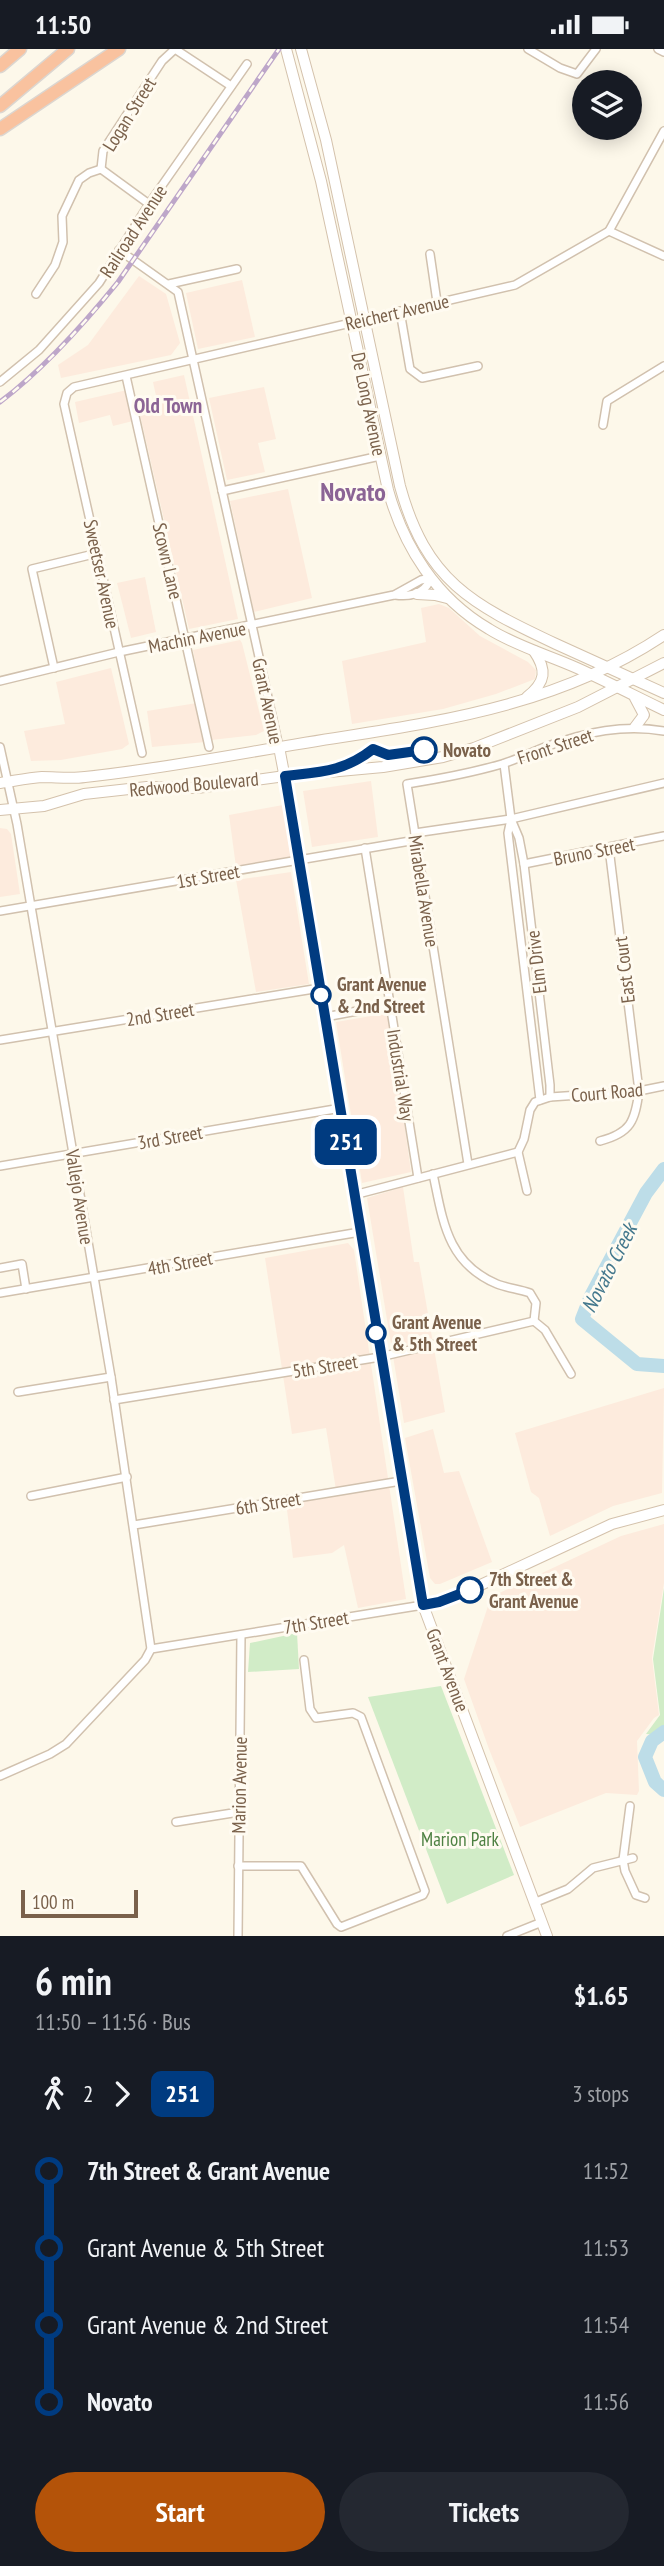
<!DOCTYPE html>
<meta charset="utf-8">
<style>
:root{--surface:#171b24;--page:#242831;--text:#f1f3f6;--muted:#9ea1a6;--accent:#b45309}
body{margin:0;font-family:"PT Sans Narrow",sans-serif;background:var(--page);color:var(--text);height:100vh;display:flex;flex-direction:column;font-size:26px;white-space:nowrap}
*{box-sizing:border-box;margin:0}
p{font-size:23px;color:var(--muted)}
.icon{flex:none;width:38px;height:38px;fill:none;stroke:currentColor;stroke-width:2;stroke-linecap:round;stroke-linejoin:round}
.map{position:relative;height:1887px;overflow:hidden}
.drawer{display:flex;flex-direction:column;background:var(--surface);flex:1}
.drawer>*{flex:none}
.badge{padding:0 14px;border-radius:10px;font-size:24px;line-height:46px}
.fabs{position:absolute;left:572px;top:21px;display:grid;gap:14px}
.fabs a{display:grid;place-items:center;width:70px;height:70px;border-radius:50%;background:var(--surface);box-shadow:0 4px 18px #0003;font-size:35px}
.scale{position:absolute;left:21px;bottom:18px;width:117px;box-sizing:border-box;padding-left:7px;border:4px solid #7a614b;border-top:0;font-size:19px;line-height:24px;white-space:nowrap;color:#7a614b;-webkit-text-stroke:5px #fffbf1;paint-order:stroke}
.map>.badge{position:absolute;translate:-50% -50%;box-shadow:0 0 0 4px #fff}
.legs{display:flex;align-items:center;gap:10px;height:77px;padding:0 35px;font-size:23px}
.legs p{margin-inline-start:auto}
.headline{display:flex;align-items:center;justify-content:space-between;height:119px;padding:0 35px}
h1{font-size:38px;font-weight:600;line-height:52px}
.cta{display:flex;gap:14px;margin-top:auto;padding:14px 35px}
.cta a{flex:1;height:80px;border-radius:42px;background:var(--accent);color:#fff;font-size:28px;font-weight:600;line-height:80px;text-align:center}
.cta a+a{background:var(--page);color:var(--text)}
ul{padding:0 35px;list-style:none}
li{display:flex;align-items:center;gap:24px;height:77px;font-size:26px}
li i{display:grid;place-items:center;width:10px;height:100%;margin:0 9px;background:currentColor}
li i::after{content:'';width:18px;height:18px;margin:-9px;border:5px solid;border-radius:50%;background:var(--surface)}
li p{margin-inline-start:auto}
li:first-child i{background:linear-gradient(#0000 50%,currentColor 0)}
li:last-child i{background:linear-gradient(currentColor 50%,#0000 0)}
.status{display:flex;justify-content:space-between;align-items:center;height:49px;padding:0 35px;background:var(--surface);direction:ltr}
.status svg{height:19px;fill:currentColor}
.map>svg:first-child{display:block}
</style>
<div class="status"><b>11:50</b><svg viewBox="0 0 49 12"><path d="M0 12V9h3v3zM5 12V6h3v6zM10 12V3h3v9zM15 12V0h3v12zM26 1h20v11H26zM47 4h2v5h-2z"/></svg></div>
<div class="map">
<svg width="664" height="1887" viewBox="0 0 664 1887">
<rect width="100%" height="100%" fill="#fdf8ea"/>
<!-- commercial -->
<g fill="#fdebdd">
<path d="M139 227 166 245 180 294 171 306 61 329 58 316 88 296Z"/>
<path d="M242 231 255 288 198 300 186 244Z"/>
<path d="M184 326 238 570 189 580 139 361 158 356 153 333Z"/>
<path d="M264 338 276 390 258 394 265 423 227 431 209 349Z"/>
<path d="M127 341 133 372 113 377 110 366 79 374 75 353Z"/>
<path d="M288 440 312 549 254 563 230 452Z"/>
<path d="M145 528 156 583 131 589 117 534Z"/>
<path d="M439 555 449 559 480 587 528 613 536 621 535 630 496 645 443 660 352 675 342 612 426 593 421 559Z"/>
<path d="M240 591 242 594 264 682 256 686 211 691 193 601Z"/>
<path d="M111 619 129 695 122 700 61 711 31 712 24 682 65 675 56 633Z"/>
<path d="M197 654 206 693 152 698 147 662Z"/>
<path d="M371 732 378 788 312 798 303 742Z"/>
<path d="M283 756 291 809 236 818 229 766Z"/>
<path d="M0 779 7 780 11 785 20 845 0 848Z"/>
<path d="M291 823 309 935 256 943 236 831Z"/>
<path d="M389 964 411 1123 362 1134 336 973Z"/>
<path d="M403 1138 414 1213H419L445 1363 404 1374 367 1149Z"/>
<path d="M348 1194 354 1201 406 1550 358 1559 344 1496 332 1504 293 1509 286 1453 337 1447 326 1379 292 1385 265 1209Z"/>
<path d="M664 1339 662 1444 613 1457 550 1487 539 1449 531 1443 515 1384Z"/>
<path d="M433 1380 444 1424 459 1422 492 1513 440 1535H435L430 1529 405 1389Z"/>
<path d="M664 1475V1534L652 1609 659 1666 654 1669 637 1692 639 1742 637 1746 606 1744 520 1778 489 1700 464 1630 491 1548 621 1487Z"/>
</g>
<!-- green -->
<g fill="#d1ecc7">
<path d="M664 1539V1686L646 1685 660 1666 653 1610Z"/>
<path d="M297 1584 299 1620 248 1623 250 1594Z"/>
<path d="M441 1637 514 1826 447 1855 368 1648Z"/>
</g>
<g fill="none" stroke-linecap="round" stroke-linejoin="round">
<!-- river -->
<g stroke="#bddde8" stroke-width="14">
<path d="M664 1120 646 1144 591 1247 582 1270 637 1315 664 1317"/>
<path d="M664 1683 652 1692 645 1708 655 1733 664 1741"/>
</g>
<!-- street casing -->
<g stroke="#d1c1ae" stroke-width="10">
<g id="street">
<path d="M528 0 560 19 577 25 596 0"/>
<path d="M658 0 664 3"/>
<path d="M101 120 103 102 162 12 175 0 231 37"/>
<path d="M101 120 149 155"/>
<path d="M609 182 664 207"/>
<path d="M119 201 178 243 279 698"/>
<path d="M430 205 437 253"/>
<path d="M169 235 237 220"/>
<path d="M36 245 55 216 63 193 62 167 79 131 89 124 101 120"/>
<path d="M400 262 410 320 422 329 478 317"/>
<path d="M126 327 209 698"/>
<path d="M0 333 39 301 99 234 149 155 247 15"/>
<path d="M603 376 607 352 664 317"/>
<path d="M222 442 380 407"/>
<path d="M395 546C410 548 425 545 431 529"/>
<path d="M54 619 32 520 98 504"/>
<path d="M0 632 119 603 394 546 421 531 431 529"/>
<path d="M0 698 17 775 111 1328 151 1600"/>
<path d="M142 704 64 355 67 344 74 338 515 236 609 182 664 82"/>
<path d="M504 715 511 770 508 784 540 1051"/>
<path d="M511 770 519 789 524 815 550 1036V1048"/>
<path d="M415 784 511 770 664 734"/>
<path d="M365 799 418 1129"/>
<path d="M524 815 664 787"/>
<path d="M0 862 416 791"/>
<path d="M325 968 390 956"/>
<path d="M0 991 320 939"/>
<path d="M600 1092C631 1084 635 1072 639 1042L609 799"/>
<path d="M468 1115 407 735C439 730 471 724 502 715 518 710 532 703 548 697 586 683 624 675 664 682"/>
<path d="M0 1117 341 1059"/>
<path d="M433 1125C443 1172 447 1214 497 1235 507 1239 519 1240 530 1244L536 1254 534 1272"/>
<path d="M527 1142 518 1103 524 1090 530 1061 535 1053 550 1048 639 1042 664 1037"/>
<path d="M354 1146 518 1103"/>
<path d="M0 1219 22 1215 26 1240"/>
<path d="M0 1244 360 1183"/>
<path d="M534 1272 545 1281 571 1325"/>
<path d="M18 1343 111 1328"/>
<path d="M114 1351 380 1308 534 1272"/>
<path d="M31 1447 127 1428"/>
<path d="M134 1476 401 1432"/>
<path d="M0 1727 50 1705 66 1695 145 1611 151 1600 423 1556"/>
<path d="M630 1757 623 1811 625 1822 636 1846 645 1849"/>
<path d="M176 1773 239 1763"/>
<path d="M238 1817H301L337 1875 341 1878 423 1846 425 1842 361 1668 353 1664 316 1669 310 1660 304 1611"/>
<path d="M536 1853 568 1840 593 1819 633 1809"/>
<path d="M238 1887 241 1586"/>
<path d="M507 1887 542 1873"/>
</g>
</g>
<!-- secondary casing -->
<g stroke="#d4c2ac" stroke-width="12">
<g id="secondary">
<path d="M286 0 321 132 388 441C404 498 436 549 489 580 516 597 548 606 577 619 606 632 635 647 664 661"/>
<path d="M301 0 326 91 400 437C426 532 471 555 556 595 592 611 628 628 664 644"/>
<path d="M417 545 435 546 447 549"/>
<path d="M527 648C546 633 547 621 534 602"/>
<path d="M635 649 644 666 635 678"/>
<path d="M279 698 287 740 419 1538 423 1556 547 1887"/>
<path d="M0 734C14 732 28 729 42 728 56 728 71 730 85 728 171 719 256 701 342 688 457 670 565 652 664 586"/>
<path d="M0 761 44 757 84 745 147 738 197 739 285 727 383 718 443 708 474 699 578 658 664 614"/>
<path d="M423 1556 459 1546 612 1475 664 1461"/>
</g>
</g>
<!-- highway casing -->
<g stroke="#dcd6d0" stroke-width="15">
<g id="highway">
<path d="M0 17 20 0"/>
<path d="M0 57 68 0"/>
<path d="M0 80 119 0"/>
</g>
</g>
<!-- street -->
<use href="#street" stroke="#fff" stroke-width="7"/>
<!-- secondary -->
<use href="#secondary" stroke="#fff" stroke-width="10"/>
<!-- highway -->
<use href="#highway" stroke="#f9c29f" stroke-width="12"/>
<!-- rail casing -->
<g stroke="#bda6c9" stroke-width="5">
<path id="rail" d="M0 353C44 320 83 276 118 233L279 0"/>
</g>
<!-- rail -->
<use href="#rail" stroke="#fffbf1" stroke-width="2.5" stroke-dasharray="8" stroke-linecap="butt"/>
</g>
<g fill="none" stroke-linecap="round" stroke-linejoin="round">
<!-- line-1 casing -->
<g stroke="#fff" stroke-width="16">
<path id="line-1" d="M424 701 388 706 373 700C344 723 320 723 285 727L423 1556 439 1553 470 1541"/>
</g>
<!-- line-1 -->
<use href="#line-1" stroke="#003b80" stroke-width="10"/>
</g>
<!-- markers -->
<g fill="#fff" stroke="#003b80" stroke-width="3.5">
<circle cx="424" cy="701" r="12"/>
<circle cx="321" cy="946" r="9"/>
<circle cx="376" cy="1284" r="9"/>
<circle cx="470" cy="1541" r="12"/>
</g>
<g text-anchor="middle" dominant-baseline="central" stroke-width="6" stroke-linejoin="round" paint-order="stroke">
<!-- street labels -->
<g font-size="19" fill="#7a614b" stroke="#fffbf1">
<text transform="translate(129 65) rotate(-58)">Logan Street</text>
<text transform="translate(133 182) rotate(-57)">Railroad Avenue</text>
<text transform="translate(397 263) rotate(-13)">Reichert Avenue</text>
<text transform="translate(369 355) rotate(78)">De Long Avenue</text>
<text transform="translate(168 512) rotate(77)">Scown Lane</text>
<text transform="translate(102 525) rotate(78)">Sweetser Avenue</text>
<text transform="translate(197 588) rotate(-11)">Machin Avenue</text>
<text transform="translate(268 652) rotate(78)">Grant Avenue</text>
<text transform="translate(555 697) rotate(-18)">Front Street</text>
<text transform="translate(194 735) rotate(-5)">Redwood Boulevard</text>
<text transform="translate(594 802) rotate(-11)">Bruno Street</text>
<text transform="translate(208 827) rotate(-10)">1st Street</text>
<text transform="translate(424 842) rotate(81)">Mirabella Avenue</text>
<text transform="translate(536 913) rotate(-97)">Elm Drive</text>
<text transform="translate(624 921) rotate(-97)">East Court</text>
<text transform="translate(160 965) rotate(-9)">2nd Street</text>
<text transform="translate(401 1026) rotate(81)">Industrial Way</text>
<text transform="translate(607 1043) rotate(-5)">Court Road</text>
<text transform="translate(170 1088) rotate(-10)">3rd Street</text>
<text transform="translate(80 1148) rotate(81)">Vallejo Avenue</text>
<text transform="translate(180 1214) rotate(-10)">4th Street</text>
<text transform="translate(325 1317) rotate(-9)">5th Street</text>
<text transform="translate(268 1454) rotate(-9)">6th Street</text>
<text transform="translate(316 1573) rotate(-9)">7th Street</text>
<text transform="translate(448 1621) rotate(69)">Grant Avenue</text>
<text transform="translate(239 1736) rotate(-89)">Marion Avenue</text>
</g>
<!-- stop labels -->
<g font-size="19" font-weight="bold" fill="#7a614b" stroke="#fffbf1" text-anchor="start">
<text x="443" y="701">Novato</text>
<text x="337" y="935">Grant Avenue<tspan x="337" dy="22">&amp; 2nd Street</tspan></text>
<text x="392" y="1273">Grant Avenue<tspan x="392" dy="22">&amp; 5th Street</tspan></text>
<text x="489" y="1530">7th Street &amp;<tspan x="489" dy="22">Grant Avenue</tspan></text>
</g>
<!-- park labels -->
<g font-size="19" fill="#4d8042" stroke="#fffbf1">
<text x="460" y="1790">Marion Park</text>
</g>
<!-- neighbourhood labels -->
<g font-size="21" font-weight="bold" fill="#8b6495" stroke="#fffbf1">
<text x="168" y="356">Old Town</text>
</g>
<!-- water labels -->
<g font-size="21" font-style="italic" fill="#44788d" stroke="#fffbf1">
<text transform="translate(609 1219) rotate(-63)">Novato Creek</text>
</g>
<!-- district labels -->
<g font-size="26" font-weight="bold" fill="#8b6495" stroke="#fffbf1">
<text x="353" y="442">Novato</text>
</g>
</g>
</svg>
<div class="fabs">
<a><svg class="icon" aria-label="layers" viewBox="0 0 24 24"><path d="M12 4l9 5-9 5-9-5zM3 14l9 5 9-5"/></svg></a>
</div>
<div class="scale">100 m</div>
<b class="badge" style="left:346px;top:1093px;background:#003b80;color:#fff">251</b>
</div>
<section class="drawer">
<div class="headline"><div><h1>6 min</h1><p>11:50 – 11:56 · Bus</p></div><b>$1.65</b></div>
<div class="legs"><svg class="icon" aria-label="walk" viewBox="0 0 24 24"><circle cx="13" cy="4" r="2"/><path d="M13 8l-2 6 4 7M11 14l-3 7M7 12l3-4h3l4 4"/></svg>2<svg class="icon" aria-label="forward" viewBox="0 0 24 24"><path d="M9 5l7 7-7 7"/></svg><b class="badge" style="background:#003b80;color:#fff">251</b><p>3 stops</p></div>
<ul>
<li><i style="color:#003b80"></i><b>7th Street &amp; Grant Avenue</b><p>11:52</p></li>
<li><i style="color:#003b80"></i><span>Grant Avenue &amp; 5th Street</span><p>11:53</p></li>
<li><i style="color:#003b80"></i><span>Grant Avenue &amp; 2nd Street</span><p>11:54</p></li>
<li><i style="color:#003b80"></i><b>Novato</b><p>11:56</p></li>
</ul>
<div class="cta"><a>Start</a><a>Tickets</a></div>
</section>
